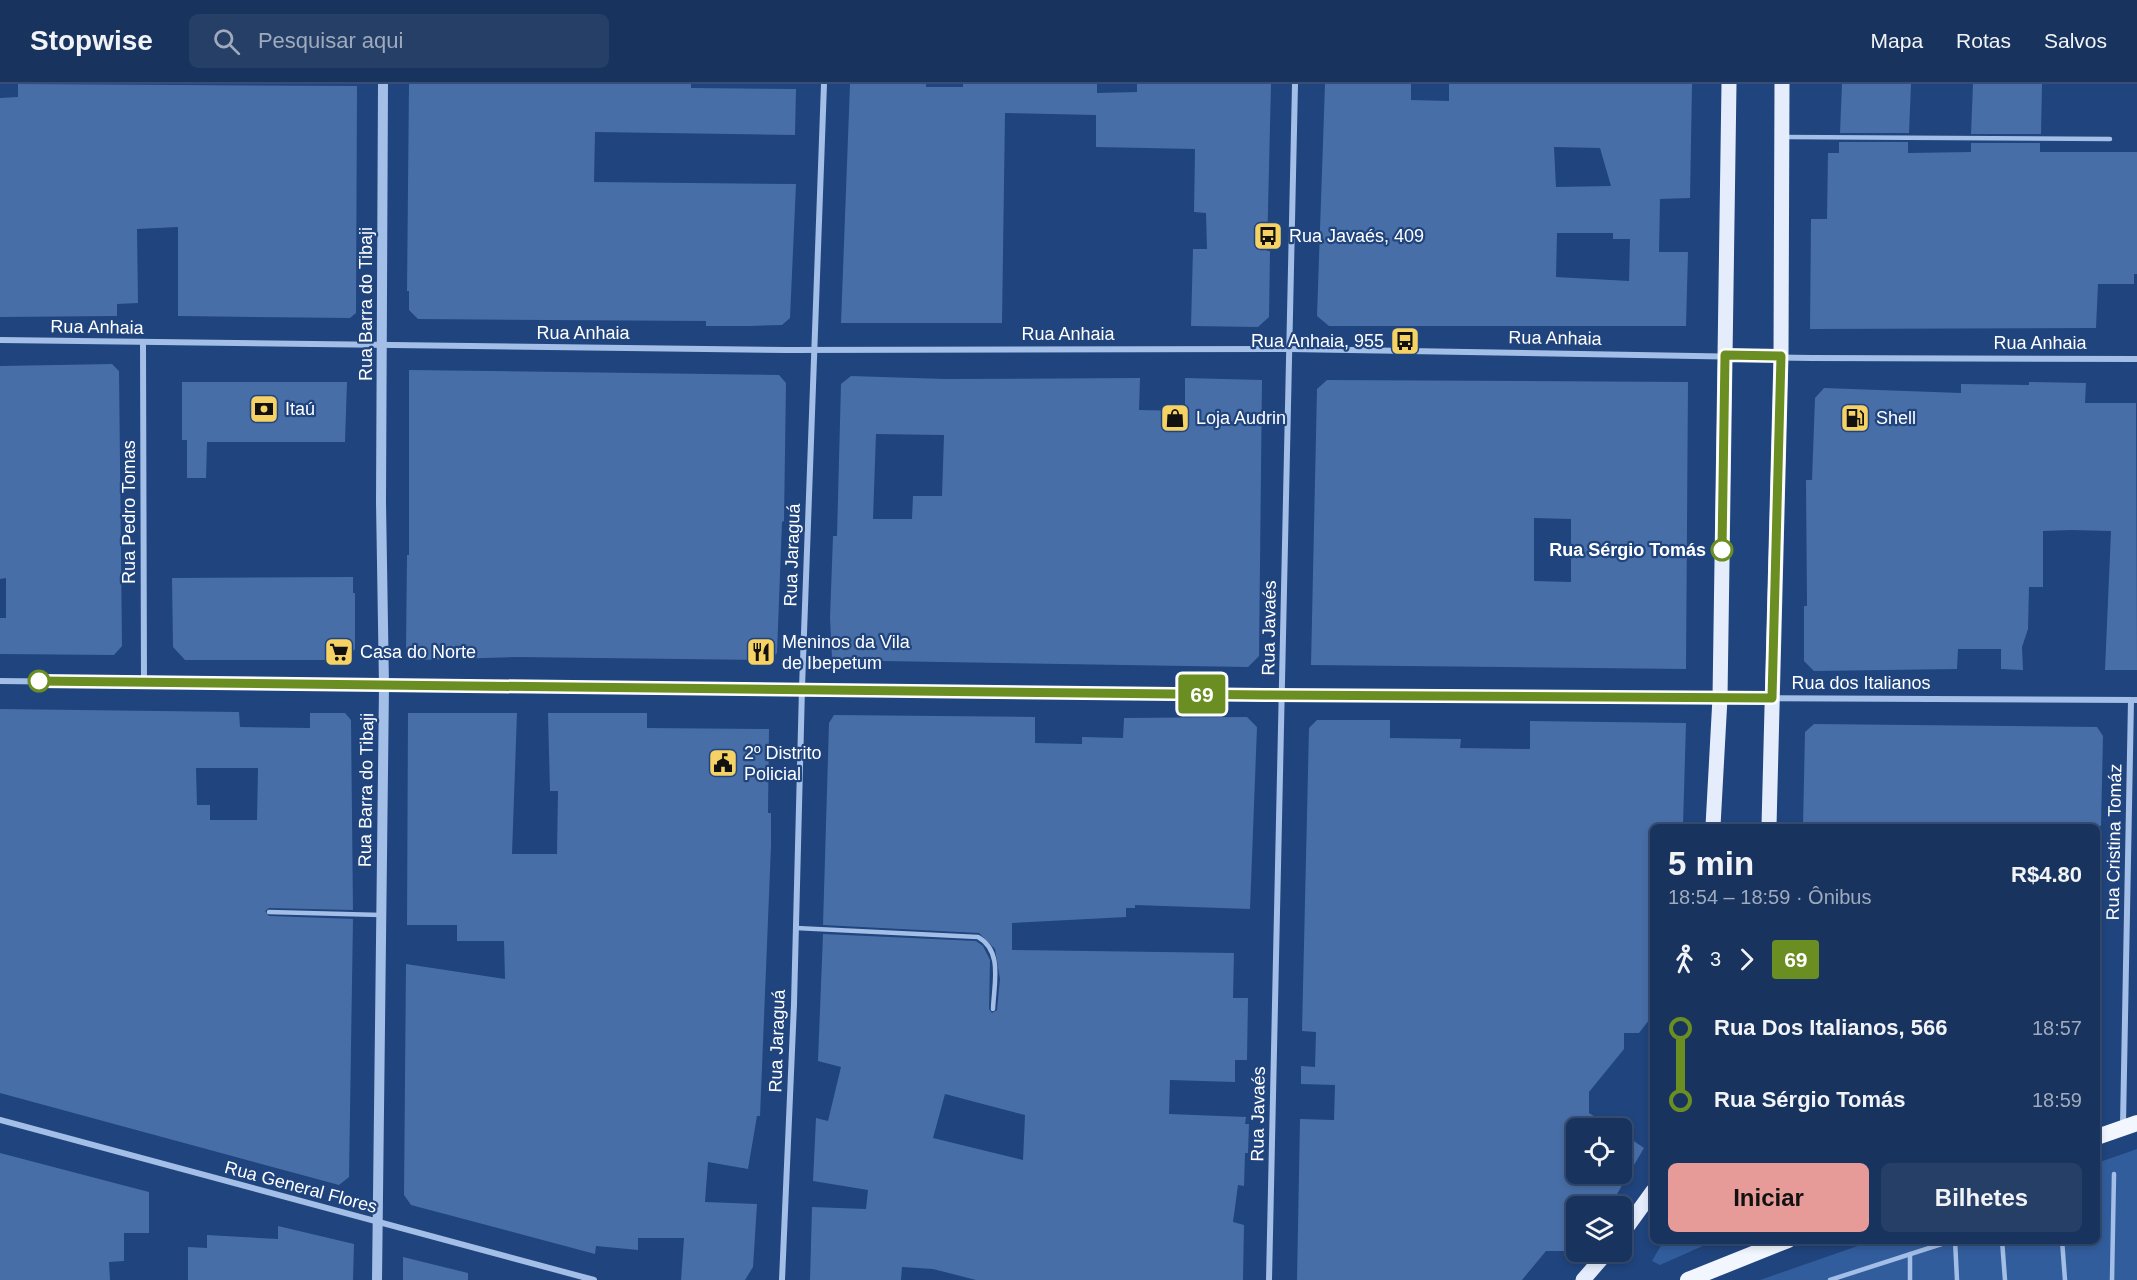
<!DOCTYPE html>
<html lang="pt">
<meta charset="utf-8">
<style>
:root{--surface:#18335e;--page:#253f67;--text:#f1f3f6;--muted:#9faabc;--line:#364e73;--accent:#e69b98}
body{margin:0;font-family:Helvetica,sans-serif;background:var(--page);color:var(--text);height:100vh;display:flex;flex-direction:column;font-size:22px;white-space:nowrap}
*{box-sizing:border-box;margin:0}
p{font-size:20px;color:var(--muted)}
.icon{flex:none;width:33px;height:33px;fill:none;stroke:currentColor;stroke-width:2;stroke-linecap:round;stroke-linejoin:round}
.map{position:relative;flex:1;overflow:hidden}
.side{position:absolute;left:1650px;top:740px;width:450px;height:420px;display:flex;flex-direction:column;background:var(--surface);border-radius:9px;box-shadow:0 3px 9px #0003,0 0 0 2px var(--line)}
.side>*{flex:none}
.badge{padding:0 12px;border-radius:4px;font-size:21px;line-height:39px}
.fabs{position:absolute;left:1566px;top:1034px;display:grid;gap:12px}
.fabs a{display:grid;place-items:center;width:66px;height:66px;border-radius:9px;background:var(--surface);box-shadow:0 3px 9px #0003,0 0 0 2px var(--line);font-size:30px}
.map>.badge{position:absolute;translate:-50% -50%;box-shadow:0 0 0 3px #fff}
.legs{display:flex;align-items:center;gap:9px;height:66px;padding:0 18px;font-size:20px}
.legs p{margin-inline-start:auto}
.headline{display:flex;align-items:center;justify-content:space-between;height:102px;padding:0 18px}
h1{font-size:33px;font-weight:700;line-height:45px}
.button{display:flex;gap:12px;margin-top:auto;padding:12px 18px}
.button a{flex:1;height:69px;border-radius:9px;background:var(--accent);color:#111;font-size:24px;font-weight:700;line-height:69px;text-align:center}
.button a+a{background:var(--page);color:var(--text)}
ul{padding:0 18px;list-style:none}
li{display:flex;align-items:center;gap:21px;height:72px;font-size:22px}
li i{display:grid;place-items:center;width:9px;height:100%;margin:0 8px;background:currentColor}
li i::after{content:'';width:15px;height:15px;margin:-8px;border:4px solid;border-radius:50%;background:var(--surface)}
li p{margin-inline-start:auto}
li:first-child i{background:linear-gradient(#0000 50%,currentColor 0)}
li:last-child i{background:linear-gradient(currentColor 50%,#0000 0)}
header{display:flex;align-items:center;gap:36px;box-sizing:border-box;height:84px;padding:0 30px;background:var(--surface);border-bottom:2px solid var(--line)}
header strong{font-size:28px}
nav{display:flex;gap:33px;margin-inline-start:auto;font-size:21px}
.search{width:420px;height:54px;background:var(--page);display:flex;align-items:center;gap:15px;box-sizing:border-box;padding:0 21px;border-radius:9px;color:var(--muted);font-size:22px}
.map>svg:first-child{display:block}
</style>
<header>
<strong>Stopwise</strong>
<div class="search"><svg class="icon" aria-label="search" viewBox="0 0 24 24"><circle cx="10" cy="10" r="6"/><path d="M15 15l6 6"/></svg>Pesquisar aqui</div>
<nav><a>Mapa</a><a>Rotas</a><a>Salvos</a></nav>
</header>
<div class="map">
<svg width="2137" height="1196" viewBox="0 0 2137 1196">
<rect width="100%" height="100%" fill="#20447d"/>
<!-- green -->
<g fill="#325d9c">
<path d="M2137 1065V1196H1760L1872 1157 2097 1156V1079Z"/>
<path d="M1664 1156H1714V1157L1660 1181 1652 1177Z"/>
</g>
<!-- building -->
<g fill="#486ea7" fill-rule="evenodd">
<path d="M18 0 357 2 356 229 350 234 178 232V143L137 145 138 219 117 220V232L0 233V14L18 13Z"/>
<path d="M409 0H691V4L796 5 795 51 595 48 594 98 796 100 790 234 782 241 749 242H706V237L418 235 409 226V207H407Z"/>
<path d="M850 0H926V3H963V0H1097V9L1137 8V0H1271L1267 167H1270L1269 233 1258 243 1191 242 1193 165H1207L1206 129 1194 128 1195 65 1096 63V31L1005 29 1002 239H841Z"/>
<path d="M1325 0H1411V16L1449 17V0H1692L1690 114 1660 115 1659 168H1688L1686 242H1329L1317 232ZM1554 63 1600 64 1611 102 1556 103ZM1557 149H1613V155H1630L1629 197 1556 193Z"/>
<path d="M1842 0H1911L1909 49H1840Z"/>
<path d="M1973 0H2042L2041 50H1971Z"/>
<path d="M1839 58H1908V69L1971 68V59H2040V68H2137V190H2134V200H2098L2096 244 1810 245 1811 135H1827L1828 69H1839Z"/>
<path d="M112 280 119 287 122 562 114 571 0 570V534H6V494L0 495V282Z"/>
<path d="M409 286 779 291 786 299 784 437 782 438 777 569 770 576 516 573 416 576 406 566 407 471H409Z"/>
<path d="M851 292 945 295 1140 294 1139 326 1185 327V294L1262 296 1259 572 1248 583 881 577V580L856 581 832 574 830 534 833 452H837L841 300ZM876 350 944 351 942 412H913L912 435H873Z"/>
<path d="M1327 296 1688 298 1686 585 1311 581 1317 305ZM1534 434 1571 435V498L1534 497Z"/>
<path d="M182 298H347L345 358H207L206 394H187V356H182Z"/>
<path d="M2029 298 2086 299 2085 319H2136L2137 586H2105L2111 447 2072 446 2043 447V503H2029L2028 545 2022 563 2023 586 2001 585V565H1958L1957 585 1814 587 1804 577V522H1807L1806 396H1812L1815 314 1824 304 1961 309V300L2029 301Z"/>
<path d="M353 493V509H355V565L345 576H185L173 563 172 494Z"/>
<path d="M0 625 239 628 240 643 310 644V629H345L351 636 353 826 269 824 265 827 269 832 353 835 349 1093 339 1101 0 1009ZM196 684H258L257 736H210V721H197Z"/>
<path d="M408 629H517L512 770H557L558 707H550L548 629H647V644L769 645 768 729H771V762L760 1032H757L748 1085 708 1078 705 1118 757 1120 753 1183 745 1196H681L684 1154H638V1166L596 1162 595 1170 411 1121 404 1111 406 880 505 895 504 857H457V841H407Z"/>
<path d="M834 631 1035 633V659L1082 660V653L1123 654 1124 634 1247 633 1257 643 1250 825 1135 821V824H1126V833L1012 839V866L1234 869 1233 914H1248L1247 976H1235V998L1170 996 1169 1030 1246 1033 1245 1040H1249L1248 1069H1245L1244 1102 1238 1101 1233 1138 1244 1141 1243 1196H976L933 1185 902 1183 901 1196H810L812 1123 866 1125 868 1106 813 1097 816 1034 828 1037 841 983 818 977 823 850 976 857 983 862 990 876 989 925 992 929 997 926 1000 895 995 865 979 849 823 841 829 639ZM945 1010 1025 1031 1023 1076 933 1054Z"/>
<path d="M1317 636H1390V654L1461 655 1460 664 1530 665V637L1686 639 1683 742H1653V931L1639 949H1624V965L1589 1008V1029L1613 1044H1576V1089H1622V1049L1644 1064 1610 1122H1576V1167H1546L1522 1196H1297L1300 1035 1334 1036 1335 1001 1301 1000V982L1315 983 1316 948 1302 947 1309 644Z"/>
<path d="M1814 640 2097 643 2103 652 2101 742H1803L1805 648Z"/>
<path d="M0 1069 149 1108V1149H124V1177L109 1178 110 1196H0Z"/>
<path d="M278 1142 354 1160 353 1196H188V1163L207 1164V1151L278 1155Z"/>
<path d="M403 1173 468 1189V1196H403Z"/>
</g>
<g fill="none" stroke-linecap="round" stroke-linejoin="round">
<!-- service -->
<g stroke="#a3bee7" stroke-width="4.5">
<path d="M1785 53 2110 55"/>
<path d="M269 828 381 831"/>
<path d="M796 844 978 853C1003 867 994 899 993 925"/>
<path d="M1955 1156 1957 1196"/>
<path d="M2002 1156 2005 1196"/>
<path d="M2062 1156 2065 1196"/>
<path d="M1830 1196 1954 1156"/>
<path d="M1910 1196V1170"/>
<path d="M2112 1196 2114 1090"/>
</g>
<!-- minor -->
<g stroke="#a3bee7" stroke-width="6">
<path d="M0 256 787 266 1290 265 1812 274 2137 275"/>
<path d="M143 258 144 597"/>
<path d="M0 597 1282 612 2137 616"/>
<path d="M0 1036 594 1196"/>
<path d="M2123 1041 2131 616"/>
<path d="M782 1196 794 920 802 604 824 0"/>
<path d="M1269 1196 1295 0"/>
</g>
<!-- tertiary -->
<path stroke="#a3bee7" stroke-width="10" d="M377 1196 384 602 381 418 383 0"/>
<!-- primary -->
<g stroke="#e5edfd" stroke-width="15">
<path d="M1713 742 1720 614 1729 0"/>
<path d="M1769 742 1781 272 1782 0"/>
<path d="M1622 1150 1653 1107"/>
<path d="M1583 1196 1608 1167"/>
</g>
<!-- trunk -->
<g stroke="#f2f6fe" stroke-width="16">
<path d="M2097 1053 2137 1039"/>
<path d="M1688 1196 1788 1156"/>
</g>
</g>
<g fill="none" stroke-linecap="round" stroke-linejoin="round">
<!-- line-1 casing -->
<g stroke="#fff" stroke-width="14">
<path id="line-1" d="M39 597 1265 611 1772 614 1781 272 1725 271 1722 466"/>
</g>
<!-- line-1 -->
<use href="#line-1" stroke="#6b8e23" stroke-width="9"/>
</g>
<!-- icons -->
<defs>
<g id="bus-square" transform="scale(1.5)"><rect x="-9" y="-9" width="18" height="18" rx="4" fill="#f5d263" stroke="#20447d"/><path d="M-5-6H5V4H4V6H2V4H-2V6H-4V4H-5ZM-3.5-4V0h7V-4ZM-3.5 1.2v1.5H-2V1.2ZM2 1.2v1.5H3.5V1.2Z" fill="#111"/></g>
<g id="bank-square" transform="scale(1.5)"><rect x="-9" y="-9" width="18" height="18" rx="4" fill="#f5d263" stroke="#20447d"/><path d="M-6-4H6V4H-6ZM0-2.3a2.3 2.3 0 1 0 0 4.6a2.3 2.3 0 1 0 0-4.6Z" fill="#111"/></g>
<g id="shop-square" transform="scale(1.5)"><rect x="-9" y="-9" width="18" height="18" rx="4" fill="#f5d263" stroke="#20447d"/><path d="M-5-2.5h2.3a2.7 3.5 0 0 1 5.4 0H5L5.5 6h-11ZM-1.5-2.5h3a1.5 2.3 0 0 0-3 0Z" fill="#111"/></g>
<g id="fuel-square" transform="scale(1.5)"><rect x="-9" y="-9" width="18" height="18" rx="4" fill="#f5d263" stroke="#20447d"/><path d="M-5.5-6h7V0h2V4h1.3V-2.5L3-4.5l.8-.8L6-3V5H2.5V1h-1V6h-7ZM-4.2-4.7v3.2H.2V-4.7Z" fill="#111"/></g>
<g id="supermarket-square" transform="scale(1.5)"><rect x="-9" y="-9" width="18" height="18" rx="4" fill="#f5d263" stroke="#20447d"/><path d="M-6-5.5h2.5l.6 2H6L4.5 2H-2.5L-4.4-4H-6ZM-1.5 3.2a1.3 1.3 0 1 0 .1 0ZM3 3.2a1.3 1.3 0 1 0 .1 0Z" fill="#111"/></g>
<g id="restaurant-square" transform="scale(1.5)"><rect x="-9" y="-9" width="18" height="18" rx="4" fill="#f5d263" stroke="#20447d"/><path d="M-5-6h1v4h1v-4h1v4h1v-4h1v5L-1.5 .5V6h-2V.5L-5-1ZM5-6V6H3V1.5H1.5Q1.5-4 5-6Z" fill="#111"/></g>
<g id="civic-square" transform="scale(1.5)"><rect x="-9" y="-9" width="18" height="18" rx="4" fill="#f5d263" stroke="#20447d"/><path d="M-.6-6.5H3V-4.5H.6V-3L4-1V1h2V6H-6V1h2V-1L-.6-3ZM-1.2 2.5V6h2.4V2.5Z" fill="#111"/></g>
</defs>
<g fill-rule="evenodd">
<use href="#bus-square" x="1268" y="152"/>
<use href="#bus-square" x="1405" y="257"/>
<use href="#bank-square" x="264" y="325"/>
<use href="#shop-square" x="1175" y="334"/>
<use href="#fuel-square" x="1855" y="334"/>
<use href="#supermarket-square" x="339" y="568"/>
<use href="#restaurant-square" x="761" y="568"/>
<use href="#civic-square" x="723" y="679"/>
</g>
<!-- markers -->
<g fill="#fff" stroke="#6b8e23" stroke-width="3">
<circle cx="1722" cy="466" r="10"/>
<circle cx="39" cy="597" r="10"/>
</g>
<g text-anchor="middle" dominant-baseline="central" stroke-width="4.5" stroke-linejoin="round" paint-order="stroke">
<!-- poi labels -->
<g font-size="18" fill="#fff" stroke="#20447d" text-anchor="start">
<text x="1289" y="152">Rua Javaés, 409</text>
<text x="1384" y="257" text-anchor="end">Rua Anhaia, 955</text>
<text x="285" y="325">Itaú</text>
<text x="1196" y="334">Loja Audrin</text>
<text x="1876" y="334">Shell</text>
<text x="782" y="558">Meninos da Vila<tspan x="782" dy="21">de Ibepetum</tspan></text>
<text x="360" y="568">Casa do Norte</text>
<text x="744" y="669">2º Distrito<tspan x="744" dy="21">Policial</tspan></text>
</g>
<!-- street labels -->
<g font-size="18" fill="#fff" stroke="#20447d">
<text transform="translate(366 220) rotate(-90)">Rua Barra do Tibaji</text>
<text transform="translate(97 243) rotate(1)">Rua Anhaia</text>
<text x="583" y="249">Rua Anhaia</text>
<text x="1068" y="250">Rua Anhaia</text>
<text transform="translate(1555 254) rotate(1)">Rua Anhaia</text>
<text x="2040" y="259">Rua Anhaia</text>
<text transform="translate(129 428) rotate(-90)">Rua Pedro Tomas</text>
<text transform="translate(792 471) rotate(-88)">Rua Jaraguá</text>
<text transform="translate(1269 544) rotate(-89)">Rua Javaés</text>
<text x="1861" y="599">Rua dos Italianos</text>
<text transform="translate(366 706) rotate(-89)">Rua Barra do Tibaji</text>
<text transform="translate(2114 758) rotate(-89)">Rua Cristina Tomáz</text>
<text transform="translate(777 957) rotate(-88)">Rua Jaraguá</text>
<text transform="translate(1258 1030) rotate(-89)">Rua Javaés</text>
<text transform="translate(301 1103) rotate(15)">Rua General Flores</text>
</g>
<!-- stop labels -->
<g font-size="18" font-weight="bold" fill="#fff" stroke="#20447d" text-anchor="end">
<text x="1706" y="466">Rua Sérgio Tomás</text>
</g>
</g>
</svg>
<div class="fabs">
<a><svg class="icon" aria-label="locate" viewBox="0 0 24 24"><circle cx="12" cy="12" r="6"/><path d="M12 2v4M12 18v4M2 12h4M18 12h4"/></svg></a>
<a><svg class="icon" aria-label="layers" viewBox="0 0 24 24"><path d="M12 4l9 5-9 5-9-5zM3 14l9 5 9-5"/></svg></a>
</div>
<b class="badge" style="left:1202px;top:610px;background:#6b8e23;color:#fff">69</b>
<section class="side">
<div class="headline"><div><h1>5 min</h1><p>18:54 – 18:59 · Ônibus</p></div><b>R$4.80</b></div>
<div class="legs"><svg class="icon" aria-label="walk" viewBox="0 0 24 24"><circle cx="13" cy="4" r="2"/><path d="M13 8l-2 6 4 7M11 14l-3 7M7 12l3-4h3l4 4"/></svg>3<svg class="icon" aria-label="forward" viewBox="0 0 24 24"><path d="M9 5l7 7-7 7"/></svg><b class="badge" style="background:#6b8e23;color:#fff">69</b></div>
<ul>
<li><i style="color:#6b8e23"></i><b>Rua Dos Italianos, 566</b><p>18:57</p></li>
<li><i style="color:#6b8e23"></i><b>Rua Sérgio Tomás</b><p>18:59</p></li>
</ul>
<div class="button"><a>Iniciar</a><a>Bilhetes</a></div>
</section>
</div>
